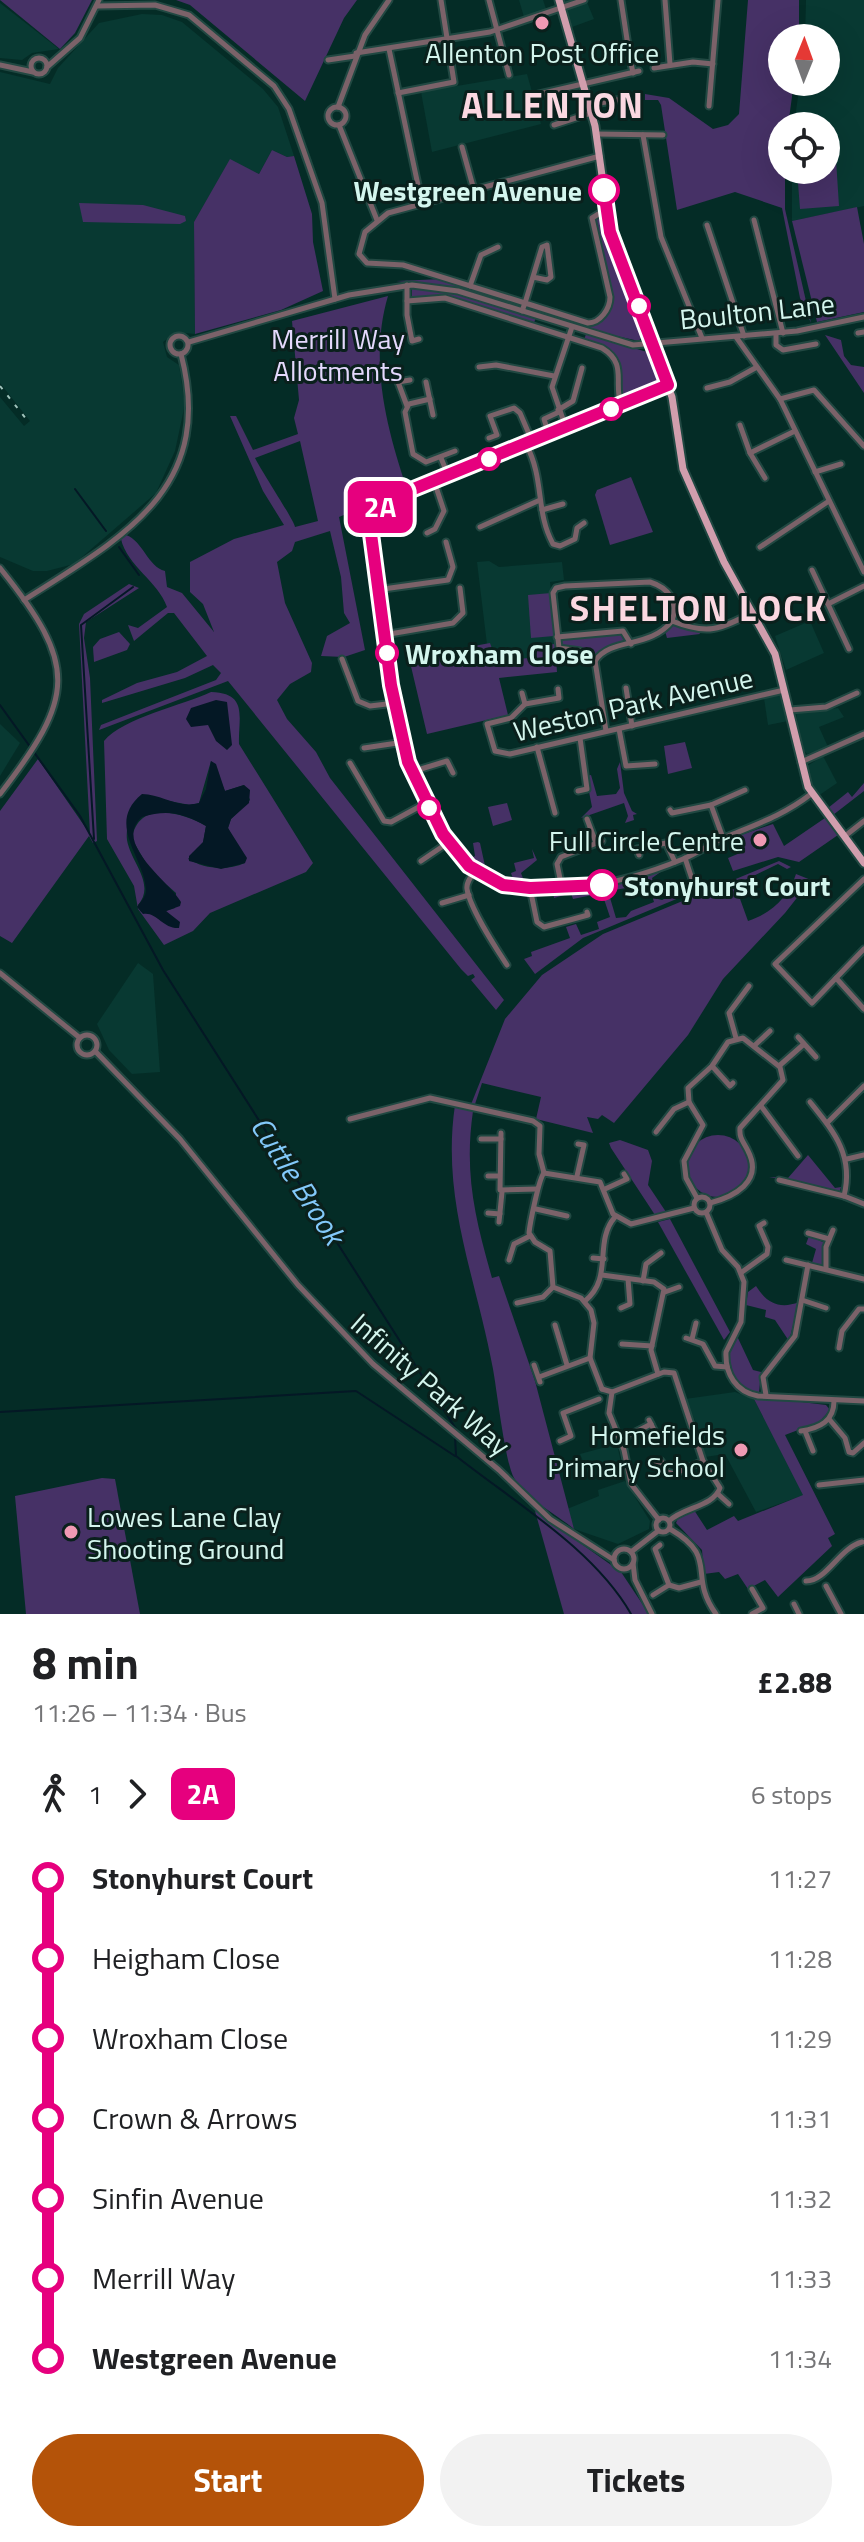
<!DOCTYPE html>
<meta charset="utf-8">
<style>
:root{--surface:#fff;--page:#f2f2f2;--text:#202124;--muted:#757577;--accent:#b45309}
body{margin:0;font-family:"Titillium Web",sans-serif;background:var(--page);color:var(--text);height:100vh;display:flex;flex-direction:column;font-size:30px;white-space:nowrap}
*{box-sizing:border-box;margin:0}
p{font-size:26px;color:var(--muted)}
.icon{flex:none;width:44px;height:44px;fill:none;stroke:currentColor;stroke-width:2;stroke-linecap:round;stroke-linejoin:round}
.map{position:relative;height:1614px;overflow:hidden}
.drawer{display:flex;flex-direction:column;background:var(--surface);flex:1}
.drawer>*{flex:none}
.badge{padding:0 16px;border-radius:12px;font-size:28px;line-height:52px}
.needle{width:52px;rotate:1deg}
.fabs{position:absolute;left:768px;top:24px;display:grid;gap:16px}
.fabs a{display:grid;place-items:center;width:72px;height:72px;border-radius:50%;background:var(--surface);box-shadow:0 8px 32px #0002;font-size:40px}
.map>.badge{position:absolute;translate:-50% -50%;box-shadow:0 0 0 4px #fff}
.legs{display:flex;align-items:center;gap:12px;height:88px;padding:0 32px;font-size:26px}
.legs p{margin-inline-start:auto}
.head{display:flex;align-items:center;justify-content:space-between;height:136px;padding:0 32px}
h1{font-size:44px;font-weight:700;line-height:60px}
.primary-button{display:flex;gap:16px;margin-top:auto;padding:16px 32px}
.primary-button a{flex:1;height:92px;border-radius:48px;background:var(--accent);color:#fff;font-size:32px;font-weight:700;line-height:92px;text-align:center}
.primary-button a+a{background:var(--page);color:var(--text)}
ul{padding:0 32px;list-style:none}
li{display:flex;align-items:center;gap:28px;height:80px;font-size:30px}
li i{display:grid;place-items:center;width:12px;height:100%;margin:0 10px;background:currentColor}
li i::after{content:'';width:20px;height:20px;margin:-10px;border:6px solid;border-radius:50%;background:var(--surface)}
li p{margin-inline-start:auto}
li:first-child i{background:linear-gradient(#0000 50%,currentColor 0)}
li:last-child i{background:linear-gradient(currentColor 50%,#0000 0)}
.map>svg:first-child{display:block}
</style>
<div class="map">
<svg width="864" height="1614" viewBox="0 0 864 1614">
<rect width="100%" height="100%" fill="#042c26"/>
<!-- built -->
<g fill="#083932">
<path d="M519 0H543L546 9 524 17Z"/>
<path d="M563 0H586L594 19 572 27Z"/>
<path d="M806 0H864V206L792 221V170H826V126H794L800 82H826V38H805Z"/>
<path d="M0 3 59 49 32 53 22 60 0 58Z"/>
<path d="M142 14 162 15 182 22 263 89 278 107 294 156 287 157 272 150 259 174 230 160 194 222 195 334 176 332 163 342 167 357 179 365 185 404 175 451 156 493 74 564 47 571H33L0 557V397L24 426 30 421 0 383V72L50 84 58 68 99 23Z"/>
<path d="M527 74 541 124 432 152 421 92Z"/>
<path d="M489 561 499 567 562 562 564 580 550 582 559 656 489 661 477 562Z"/>
<path d="M810 621 824 653 786 670 775 636Z"/>
<path d="M777 695 782 696 788 721 768 725 764 698Z"/>
<path d="M838 708 844 717 819 727 828 747 807 754 802 748 796 713Z"/>
<path d="M0 724 20 743 0 776Z"/>
<path d="M823 756 837 783 818 796 804 768Z"/>
<path d="M138 963 153 974 160 1072 132 1074 109 1050 97 1024Z"/>
<path d="M735 1392 754 1399 804 1495 756 1512 725 1454 705 1457 698 1427 685 1399Z"/>
<path d="M617 1444 622 1467 590 1478 580 1454Z"/>
<path d="M625 1481 650 1521 649 1529 618 1544 574 1529 567 1509 599 1496 598 1490Z"/>
</g>
<!-- green -->
<g fill="#463166" fill-rule="evenodd">
<path d="M0 0H92L75 33 60 49Z"/>
<path d="M176 0H357L344 18 305 101 190 5Z"/>
<path d="M748 0H799V38H782V82H794L788 126H782V170H785V209L811 323 800 298 782 208 735 192 677 210 661 105 658 100H645V94L669 98 713 129 728 125 739 114Z"/>
<path d="M826 144H835L839 206 800 209 797 170H826Z"/>
<path d="M272 150 287 157 294 156 312 214 313 242 323 291 281 310 195 334 194 222 230 159 259 174Z"/>
<path d="M79 203 143 205 185 216 186 221 180 224 83 222Z"/>
<path d="M857 207 864 244V312L817 322 792 221Z"/>
<path d="M602 214 643 334 639 341 580 328 526 309 528 306 590 325 610 308V282L593 220Z"/>
<path d="M442 279 521 304 522 305 442 285 396 281Z"/>
<path d="M421 288 462 295 536 317 534 323 450 297 412 298V289Z"/>
<path d="M388 296C369 360 386 427 407 489L339 517 365 650 344 657 321 656 327 636 350 623 344 613 341 577 330 531 295 542 292 551 277 562 285 603 312 663 311 672 290 684 277 700 287 719 316 752 330 778 504 1000 496 1010 471 980 475 977 473 974 468 976 461 969 228 681 99 730 101 725 216 680 221 673 213 665 185 678 102 703V700L137 683 177 672 207 656 174 613H168L134 641 128 625 138 628 167 607C158 581 127 566 121 539L126 535C143 541 148 567 165 571L167 587 182 593 214 632 203 604 190 592V562L234 539 284 525 263 491 230 416H236L253 450 298 434 294 418 299 400 292 321ZM300 441 318 521 295 527C294 520 262 472 255 458Z"/>
<path d="M586 334 647 352 660 387 623 399 619 392 622 372 616 358 605 348 584 340Z"/>
<path d="M825 335 841 340 844 356 851 365 864 367V393Z"/>
<path d="M631 477 653 532 610 545 595 495 597 490Z"/>
<path d="M129 584 139 588 86 622 84 638 90 678 97 841 93 843 89 836 12 943 0 936V811L38 759 90 834 79 624 84 614Z"/>
<path d="M551 593 554 636 531 638 528 595Z"/>
<path d="M672 625 699 632 700 634 667 638 665 631Z"/>
<path d="M119 632 130 644 127 650 94 662 93 647 100 639Z"/>
<path d="M622 633 628 642 594 655 560 644V638Z"/>
<path d="M490 643 496 660 530 658 532 646 555 644 557 672 499 678 508 715 427 734 409 658Z"/>
<path d="M211 692C249 693 238 718 239 744L313 863 306 872 210 913 193 931 164 945 138 909 134 886 107 839 104 741C123 718 183 705 211 692ZM211 761 225 791 244 785 250 800 231 819 228 828 245 863C226 871 205 869 188 859L203 843 206 826C183 813 138 799 132 839L150 870 176 893 175 908 166 911 169 916 141 912 138 905C156 884 131 863 127 840 126 833 128 822 129 815L164 800 190 805 199 803Z"/>
<path d="M685 742 692 768 668 774 664 746Z"/>
<path d="M620 762 624 793 632 811 637 814 633 815 634 820 625 823 628 816 624 803 581 818 592 807 586 776 591 775 597 796 616 794 620 788 617 769Z"/>
<path d="M864 783V791L833 815 828 808 848 792 852 797Z"/>
<path d="M507 803 512 820 493 826 488 807Z"/>
<path d="M825 818 838 835 799 862 778 857 733 871 728 858 740 853 741 835 773 824 784 846Z"/>
<path d="M478 842 480 843 487 875 467 861 475 856 473 843Z"/>
<path d="M532 849 537 860 521 873 524 881 513 879 511 873 516 871 514 863 534 858Z"/>
<path d="M779 861 791 867 787 869 778 864 735 885 748 921C770 914 789 897 796 874L811 880 785 913 723 979 688 1035 614 1123 602 1115 598 1119 587 1117 593 1133 536 1119 541 1097 482 1083 474 1107H470L505 1019 542 975 603 934Z"/>
<path d="M662 871 652 878 658 899 662 900 693 885 686 895 583 938 535 974 524 959 532 956 531 952 570 938 566 927 576 924 581 935 599 929 597 922 610 917 602 893 573 899 571 893 554 898 553 892 601 890 622 883 626 888 608 891 616 918 626 917 631 911 654 902 647 880 633 881Z"/>
<path d="M455 1105 473 1111C464 1174 475 1218 492 1278L499 1276 535 1381 574 1529C556 1514 526 1499 514 1478 505 1462 497 1391 493 1369 476 1277 441 1200 455 1105Z"/>
<circle cx="718" cy="1166" r="31"/>
<path d="M620 1140 648 1150 652 1161 648 1185 666 1212 655 1215 611 1148 609 1143Z"/>
<path d="M808 1155 835 1188 841 1187 840 1191 769 1177 788 1178Z"/>
<path d="M670 1219 730 1332 724 1340 658 1222Z"/>
<path d="M809 1236 825 1243 824 1266 812 1263 816 1249 806 1244Z"/>
<path d="M756 1286C766 1302 779 1310 799 1302L789 1341 775 1320 765 1317 766 1310 746 1305 748 1292Z"/>
<path d="M737 1336 753 1370 761 1372 759 1393C730 1389 721 1357 737 1336Z"/>
<path d="M769 1398 826 1405 830 1410 819 1422 785 1435 835 1534 828 1538 832 1546 778 1597 765 1580 748 1589 738 1574 725 1579 719 1572 704 1574 702 1550 676 1523 678 1518 694 1510 707 1530 734 1516 738 1521 803 1495 754 1399Z"/>
<path d="M102 1478 115 1479 140 1614H26L15 1496Z"/>
<path d="M535 1511 621 1572 649 1614H564Z"/>
</g>
<!-- water -->
<g fill="#041825">
<path d="M216 700 227 702 232 745 227 750 216 741 208 725 191 727 186 719 191 708Z"/>
<path d="M211 761 216 764 225 791 244 785 250 790 249 803 231 819 228 828 247 858 245 863 221 869 189 861V856L203 842 206 826C184 813 167 809 142 817 112 843 169 881 181 902L180 906 166 911 180 922 179 928C163 929 156 911 143 914L137 907C141 901 146 897 146 890 145 858 105 824 142 794 162 794 177 809 199 803L206 789Z"/>
</g>
<g fill="none" stroke-linecap="round" stroke-linejoin="round">
<!-- stream -->
<g stroke="#041825" stroke-width="2">
<path d="M75 489 106 531"/>
<path d="M119 547 139 575"/>
<path d="M0 705 80 816 163 970 456 1429"/>
<path d="M94 839 81 625 133 587"/>
<path d="M0 1412 356 1391 455 1456"/>
<path d="M455 1436 456 1456C514 1502 594 1549 631 1614"/>
</g>
<!-- minor casing -->
<g stroke="#214842" stroke-width="9">
<g id="minor">
<path d="M489 0 509 75"/>
<path d="M621 0 628 46"/>
<path d="M665 0 670 64"/>
<path d="M97 6 155 5 189 15 274 86 289 109 322 203 335 299"/>
<path d="M389 49 422 204"/>
<path d="M356 53 490 32 584 0"/>
<circle cx="39" cy="66" r="8"/>
<path d="M630 58 633 73"/>
<path d="M328 60 355 56"/>
<path d="M0 65 33 72"/>
<path d="M47 67 80 38 99 0"/>
<path d="M654 68 693 62 713 64"/>
<path d="M398 93 454 82 441 0"/>
<path d="M535 95 639 71"/>
<path d="M589 105 628 98"/>
<path d="M709 106 718 0"/>
<circle cx="337" cy="116" r="9"/>
<path d="M338 107 365 35 389 0"/>
<path d="M339 125 377 220"/>
<path d="M554 125 591 113"/>
<path d="M597 134 663 135"/>
<path d="M643 135 661 237 702 338"/>
<path d="M462 147 474 190"/>
<path d="M754 220 783 333"/>
<path d="M707 225 744 336"/>
<path d="M533 277 547 280 551 277 547 245 542 247 525 303 588 323C600 323 610 309 610 297L592 218 605 210"/>
<path d="M407 285V315L412 341 419 339"/>
<path d="M470 286 481 255 498 247"/>
<path d="M407 301 445 298 602 348C628 364 613 382 621 405"/>
<path d="M522 311 525 303 403 265 367 263 359 254 365 232 388 213 600 156"/>
<path d="M858 333 864 332"/>
<path d="M776 334V345L783 350 816 344"/>
<circle cx="179" cy="345" r="9"/>
<path d="M736 337 780 399 864 572"/>
<path d="M189 342 349 295 412 285 458 291 633 345 797 331 864 317"/>
<path d="M479 367 496 365 554 376"/>
<path d="M426 382 433 415"/>
<path d="M667 386 394 497C383 502 375 512 372 524 362 563 393 683 402 726 406 742 406 758 412 774 423 805 446 849 473 870 526 910 627 882 683 859 698 853 711 843 726 837 757 824 784 815 811 794"/>
<path d="M707 388 730 382 757 367"/>
<path d="M430 399 409 404 405 412 413 454 426 462 455 451"/>
<path d="M780 399 814 390 864 446"/>
<path d="M407 406 398 382 410 380"/>
<path d="M558 410 573 401 582 368"/>
<path d="M740 425 750 453 765 478"/>
<path d="M566 428 552 387 572 327"/>
<path d="M549 435 544 419 559 412"/>
<path d="M489 438 497 435 490 416 514 408 520 413 532 441"/>
<path d="M526 444C545 480 535 511 553 544L560 546 575 539 577 528 584 523"/>
<path d="M750 453 795 431"/>
<path d="M441 458 448 475"/>
<path d="M815 472 841 464"/>
<path d="M542 510 563 504"/>
<path d="M480 527 540 500"/>
<path d="M427 533 435 529 444 511 434 481"/>
<path d="M760 547 829 501"/>
<path d="M0 568C79 666 75 697 0 794"/>
<path d="M812 570 849 649"/>
<path d="M376 590 448 580 453 567 446 542"/>
<path d="M24 600C123 537 216 489 181 354"/>
<path d="M828 604 864 586"/>
<path d="M672 621C679 602 669 588 650 582L565 586 556 588 553 593 559 648 580 651 595 661C611 637 650 649 672 621 707 635 720 630 753 612"/>
<path d="M384 635 453 623 463 613 460 588"/>
<path d="M557 637 623 631 631 644"/>
<path d="M342 659 358 701 370 706 395 703"/>
<path d="M595 661 606 731"/>
<path d="M626 688 632 726"/>
<path d="M558 689 559 698 525 704 511 718 487 724 495 751 510 754 784 690"/>
<path d="M522 693 525 704"/>
<path d="M790 710 826 707 857 693"/>
<path d="M619 729 626 766 655 764"/>
<path d="M537 747 555 813"/>
<path d="M364 748 404 742"/>
<path d="M801 762 864 734"/>
<path d="M350 763 384 821 391 822 426 803"/>
<path d="M411 772 447 761 453 773"/>
<path d="M578 791 587 789 580 738"/>
<path d="M711 805 745 790"/>
<path d="M670 810 672 813 711 805 723 838"/>
<path d="M587 819 596 843"/>
<path d="M845 836 864 821"/>
<path d="M639 855 637 849 666 843 675 862"/>
<path d="M685 858 693 882"/>
<path d="M421 861 449 842"/>
<path d="M475 871C471 877 466 882 467 889 470 909 496 948 507 965"/>
<path d="M864 879 775 964 812 1003 864 949"/>
<path d="M530 888 537 922 544 927 588 915 587 912"/>
<path d="M562 888 557 864 561 857 602 841"/>
<path d="M442 903 469 895"/>
<path d="M0 973 80 1038"/>
<path d="M836 978 864 1009"/>
<circle cx="87" cy="1045" r="10"/>
<path d="M798 1037 816 1057"/>
<path d="M736 1038 729 1013 749 986"/>
<path d="M754 1046 770 1031"/>
<path d="M95 1051 180 1139 298 1285 373 1364 499 1470 550 1519 614 1560"/>
<path d="M712 1066 730 1086 733 1083"/>
<path d="M779 1066 804 1044"/>
<path d="M810 1102C834 1132 854 1155 844 1196"/>
<path d="M761 1106 798 1156"/>
<path d="M350 1119 430 1098 533 1121 540 1126 539 1154 544 1173"/>
<path d="M827 1123 864 1086"/>
<path d="M656 1132 674 1109 689 1102"/>
<path d="M501 1133 500 1190 537 1189"/>
<path d="M481 1139H501"/>
<path d="M847 1159 864 1155"/>
<path d="M544 1173C539 1178 530 1223 529 1233L535 1242 550 1251 553 1287 581 1298 591 1310 594 1323 590 1358 602 1389"/>
<path d="M544 1173 600 1182 613 1214 631 1224 694 1208"/>
<path d="M488 1176H499"/>
<path d="M577 1176 584 1145 578 1144"/>
<path d="M779 1180 844 1196 864 1204"/>
<path d="M605 1189 627 1179 624 1174"/>
<circle cx="702" cy="1205" r="8"/>
<path d="M697 1198 686 1178 684 1161 703 1125 689 1102 688 1088 712 1066 728 1042 743 1038 780 1067 783 1080 740 1128C739 1139 744 1142 748 1151 764 1182 733 1197 710 1203"/>
<path d="M536 1209 567 1216"/>
<path d="M706 1212 722 1250 738 1267 744 1282 741 1322 726 1352C725 1374 736 1392 758 1396L864 1401"/>
<path d="M488 1213 500 1214"/>
<path d="M499 1222 502 1192"/>
<path d="M808 1233 829 1239"/>
<path d="M593 1258 604 1259"/>
<path d="M509 1260 514 1244 530 1236"/>
<path d="M786 1260 864 1279"/>
<path d="M826 1269V1247L833 1230"/>
<path d="M742 1272 767 1254 768 1247 759 1226 764 1223"/>
<path d="M602 1275 654 1282 664 1289 651 1350 658 1374"/>
<path d="M643 1281 646 1264 661 1253"/>
<path d="M665 1292 679 1287"/>
<path d="M802 1300 826 1308"/>
<path d="M585 1301C614 1278 593 1242 615 1217"/>
<path d="M517 1303 543 1297 553 1287"/>
<path d="M621 1308 630 1304 628 1279"/>
<path d="M555 1325 567 1365"/>
<path d="M686 1338 703 1344 715 1366 727 1367"/>
<path d="M692 1339 696 1323"/>
<path d="M622 1344 652 1346"/>
<path d="M839 1348 842 1331 859 1309H864"/>
<path d="M534 1365 540 1382"/>
<path d="M539 1377 590 1358"/>
<path d="M602 1389 612 1392 609 1413 624 1450 631 1484 659 1520"/>
<path d="M612 1392 664 1372 674 1373 703 1461 720 1488C713 1507 683 1507 669 1521"/>
<path d="M766 1395 763 1377 795 1336 808 1265"/>
<path d="M829 1419 845 1438 849 1452 853 1453 864 1443"/>
<path d="M649 1420 654 1430"/>
<path d="M801 1431C820 1428 834 1421 834 1401"/>
<path d="M805 1431 813 1451"/>
<path d="M620 1440 651 1424"/>
<path d="M560 1441 571 1436 563 1413 599 1399"/>
<path d="M655 1464 661 1461 667 1472 674 1474 703 1461"/>
<path d="M819 1485 864 1480"/>
<path d="M718 1494 729 1504"/>
<circle cx="663" cy="1525" r="7"/>
<path d="M670 1529C720 1558 687 1574 716 1614"/>
<path d="M660 1545 655 1549 669 1585 679 1588 701 1582"/>
<circle cx="624" cy="1559" r="10"/>
<path d="M631 1552 658 1531"/>
<path d="M633 1563 635 1580 652 1614"/>
<path d="M806 1581C827 1581 839 1548 862 1542"/>
<path d="M826 1586 841 1614"/>
<path d="M752 1589 763 1608 752 1614"/>
<path d="M653 1595 669 1585"/>
<path d="M794 1604 799 1614"/>
</g>
</g>
<!-- major casing -->
<g stroke="#214842" stroke-width="11">
<path id="major" d="M559 0 595 126 610 232 672 397 683 469 724 562 775 654 808 787 864 863"/>
</g>
<!-- minor -->
<use href="#minor" stroke="#7b6269" stroke-width="5"/>
<!-- major -->
<use href="#major" stroke="#d19ead" stroke-width="7"/>
<!-- rail -->
<path stroke="#a0c4bc" stroke-width="2" stroke-dasharray="4 8" stroke-linecap="butt" d="M0 386 27 420"/>
</g>
<g fill="none" stroke-linecap="round" stroke-linejoin="round">
<!-- line-1 casing -->
<g stroke="#fff" stroke-width="18">
<path id="line-1" d="M602 885 530 888 503 885 469 866 443 834 408 762 391 685 371 534 377 513 389 499 668 385 610 232 604 190"/>
</g>
<!-- line-1 -->
<use href="#line-1" stroke="#e6007e" stroke-width="12"/>
</g>
<!-- markers -->
<g fill="#f09ab4" stroke="#0a201c" stroke-width="3">
<circle cx="542" cy="23" r="8"/>
<circle cx="760" cy="840" r="8"/>
<circle cx="741" cy="1450" r="8"/>
<circle cx="71" cy="1532" r="8"/>
</g>
<g fill="#fff" stroke="#e6007e" stroke-width="4">
<circle cx="604" cy="190" r="14"/>
<circle cx="639" cy="306" r="10"/>
<circle cx="611" cy="409" r="10"/>
<circle cx="489" cy="459" r="10"/>
<circle cx="387" cy="653" r="10"/>
<circle cx="429" cy="808" r="10"/>
<circle cx="602" cy="885" r="14"/>
</g>
<g text-anchor="middle" dominant-baseline="central" stroke-width="6" stroke-linejoin="round" paint-order="stroke">
<!-- poi labels -->
<g font-size="28" fill="#d4f6ee" stroke="#0a201c" text-anchor="end">
<text x="542" y="52" text-anchor="middle">Allenton Post Office</text>
<text x="744" y="840">Full Circle Centre</text>
<text x="725" y="1434">Homefields<tspan x="725" dy="32">Primary School</tspan></text>
<text x="87" y="1516" text-anchor="start">Lowes Lane Clay<tspan x="87" dy="32">Shooting Ground</tspan></text>
</g>
<!-- stop labels -->
<g font-size="28" font-weight="bold" fill="#d4f6ee" stroke="#0a201c" text-anchor="start">
<text x="582" y="190" text-anchor="end">Westgreen Avenue</text>
<text x="405" y="653">Wroxham Close</text>
<text x="624" y="885">Stonyhurst Court</text>
</g>
<!-- street labels -->
<g font-size="28" fill="#d4f6ee" stroke="#0a201c">
<text transform="translate(757 311) rotate(-6)">Boulton Lane</text>
<text transform="translate(633 704) rotate(-13)">Weston Park Avenue</text>
<text transform="translate(431 1384) rotate(41)">Infinity Park Way</text>
</g>
<!-- park labels -->
<g font-size="28" fill="#e5d9fd" stroke="#0a201c">
<text x="338" y="338">Merrill Way<tspan x="338" dy="32">Allotments</tspan></text>
</g>
<!-- water labels -->
<g font-size="30" font-style="italic" fill="#83c9fa" stroke="#0a201c">
<text transform="translate(298 1180) rotate(57)">Cuttle Brook</text>
</g>
<!-- district labels -->
<g font-size="36" font-weight="bold" letter-spacing="2" fill="#fbd8e1" stroke="#0a201c">
<text x="553" y="104">ALLENTON</text>
<text x="699" y="607">SHELTON LOCK</text>
</g>
</g>
</svg>
<div class="fabs">
<a><svg class="needle" viewBox="-14 -14 28 28"><path d="M0-13l5 13h-10z" fill="#e53935"/><path d="M0 13l5-13h-10z" fill="#757577"/></svg></a>
<a><svg class="icon" aria-label="locate" viewBox="0 0 24 24"><circle cx="12" cy="12" r="6"/><path d="M12 2v4M12 18v4M2 12h4M18 12h4"/></svg></a>
</div>
<b class="badge" style="left:380px;top:507px;background:#e6007e;color:#fff">2A</b>
</div>
<section class="drawer">
<div class="head"><div><h1>8 min</h1><p>11:26 – 11:34 · Bus</p></div><b>£2.88</b></div>
<div class="legs"><svg class="icon" aria-label="walk" viewBox="0 0 24 24"><circle cx="13" cy="4" r="2"/><path d="M13 8l-2 6 4 7M11 14l-3 7M7 12l3-4h3l4 4"/></svg>1<svg class="icon" aria-label="forward" viewBox="0 0 24 24"><path d="M9 5l7 7-7 7"/></svg><b class="badge" style="background:#e6007e;color:#fff">2A</b><p>6 stops</p></div>
<ul>
<li><i style="color:#e6007e"></i><b>Stonyhurst Court</b><p>11:27</p></li>
<li><i style="color:#e6007e"></i><span>Heigham Close</span><p>11:28</p></li>
<li><i style="color:#e6007e"></i><span>Wroxham Close</span><p>11:29</p></li>
<li><i style="color:#e6007e"></i><span>Crown &amp; Arrows</span><p>11:31</p></li>
<li><i style="color:#e6007e"></i><span>Sinfin Avenue</span><p>11:32</p></li>
<li><i style="color:#e6007e"></i><span>Merrill Way</span><p>11:33</p></li>
<li><i style="color:#e6007e"></i><b>Westgreen Avenue</b><p>11:34</p></li>
</ul>
<div class="primary-button"><a>Start</a><a>Tickets</a></div>
</section>
